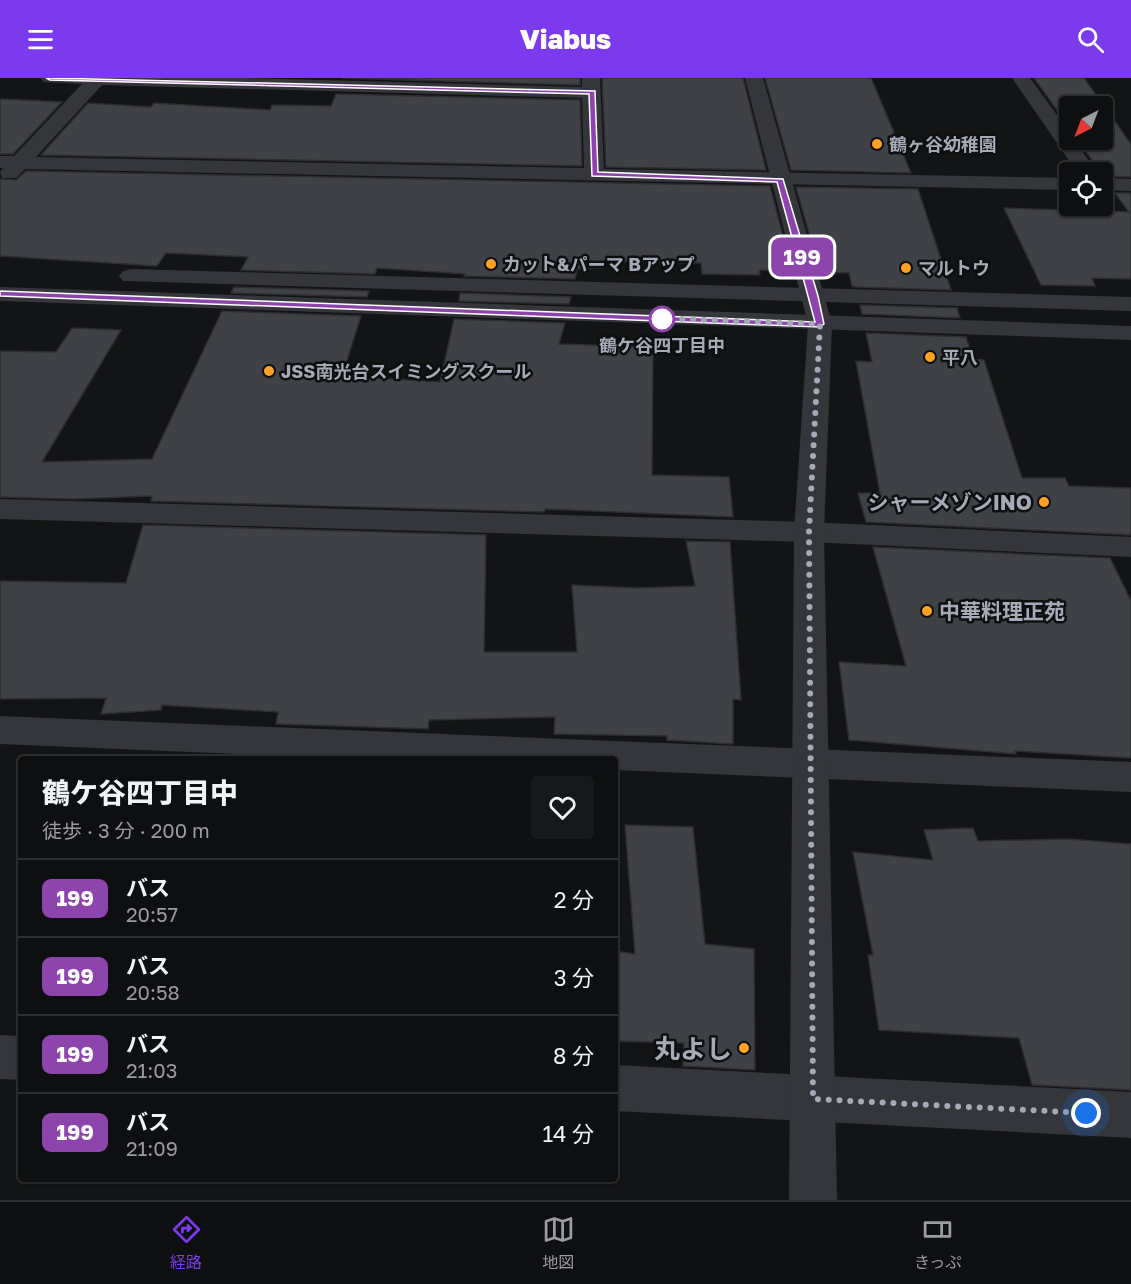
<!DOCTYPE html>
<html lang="ja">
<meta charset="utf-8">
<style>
:root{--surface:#0e0f10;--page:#171819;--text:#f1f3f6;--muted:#9b9c9f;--line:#2e2f30;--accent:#7c3aed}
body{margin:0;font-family:"Golos Text","Noto Sans JP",sans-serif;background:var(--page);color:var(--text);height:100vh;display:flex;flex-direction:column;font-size:22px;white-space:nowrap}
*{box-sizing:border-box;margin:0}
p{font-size:20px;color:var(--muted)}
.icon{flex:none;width:33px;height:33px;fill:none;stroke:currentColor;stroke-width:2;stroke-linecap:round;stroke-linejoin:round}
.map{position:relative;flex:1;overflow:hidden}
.details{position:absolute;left:18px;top:678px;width:600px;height:426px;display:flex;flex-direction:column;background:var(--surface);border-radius:6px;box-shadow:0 2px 4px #0004,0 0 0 2px var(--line)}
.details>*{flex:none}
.badge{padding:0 12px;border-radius:9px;font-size:21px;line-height:39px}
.needle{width:39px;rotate:222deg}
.buttons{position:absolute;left:1059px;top:18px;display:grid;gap:12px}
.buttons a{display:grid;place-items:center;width:54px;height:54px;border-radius:6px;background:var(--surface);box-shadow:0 2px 4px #0004,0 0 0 2px var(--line);font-size:30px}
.you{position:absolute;width:30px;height:30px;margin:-15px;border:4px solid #fff;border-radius:50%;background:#1a73e8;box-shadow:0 0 0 9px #1a73e833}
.map>.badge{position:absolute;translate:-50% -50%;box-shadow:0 0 0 3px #fff}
.round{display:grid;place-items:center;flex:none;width:63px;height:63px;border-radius:6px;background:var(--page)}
.headline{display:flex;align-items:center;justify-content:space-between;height:102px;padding:0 24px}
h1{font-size:28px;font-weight:800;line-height:45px}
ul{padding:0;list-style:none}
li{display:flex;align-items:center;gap:18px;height:78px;padding:0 24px;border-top:2px solid var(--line)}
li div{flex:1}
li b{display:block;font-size:22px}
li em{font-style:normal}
li .badge{min-width:66px;font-weight:700;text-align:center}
header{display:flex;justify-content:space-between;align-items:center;height:78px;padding:0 24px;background:var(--accent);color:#fff;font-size:27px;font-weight:800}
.dock{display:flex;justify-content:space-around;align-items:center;height:84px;border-top:2px solid var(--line);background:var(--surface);font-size:16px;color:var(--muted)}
.dock a{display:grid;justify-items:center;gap:3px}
.dock .selected{color:var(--accent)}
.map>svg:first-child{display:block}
</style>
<header><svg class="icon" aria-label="menu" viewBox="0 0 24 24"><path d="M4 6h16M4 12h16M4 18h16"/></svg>Viabus<svg class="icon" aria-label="search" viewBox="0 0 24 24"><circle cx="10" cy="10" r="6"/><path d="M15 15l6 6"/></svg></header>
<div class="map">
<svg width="1131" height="1122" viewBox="0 0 1131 1122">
<rect width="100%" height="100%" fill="#131415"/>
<!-- building -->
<g fill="#3f4146" stroke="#2d2e32" stroke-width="1.5">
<path d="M342 0H580V7Z"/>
<path d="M602 0H743L766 92 606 89Z"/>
<path d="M765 0H871L911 95 791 92Z"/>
<path d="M1034 0H1084L1131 66V99L1103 98 1078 62H1102V28H1070V50Z"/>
<path d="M336 16 580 22 582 88 41 77 88 25 151 29 154 25 270 32 272 27 331 28Z"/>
<path d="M0 21 62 24 13 76H0Z"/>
<path d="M26 93 770 108 792 193 759 192 760 197 702 196 701 185 604 183V190L577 191 575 201 464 198 465 196 377 190 375 196 241 192 248 179 166 175 157 188 0 178V101L16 102Z"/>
<path d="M796 109 918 111 951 212 857 209 852 208 849 195 820 194Z"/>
<path d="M1115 115H1131V201L1092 200 1095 208 1041 207 1004 130 1129 134Z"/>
<path d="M234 209 369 213 367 219 231 215Z"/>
<path d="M460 215 571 219 569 226 459 223Z"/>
<path d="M860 227 957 230 960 240 862 236Z"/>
<path d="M222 233 361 238 342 298 440 304 454 241 565 245 559 266 653 269 652 397 729 399 733 439 545 431 544 434 151 423 152 418 72 421 0 419V273L56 274 72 250 121 252 42 384 152 381Z"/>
<path d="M866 255 966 259 973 281 984 282 1022 400H1065L1069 408 1131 410V457L866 444 858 415H880L856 283 872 284Z"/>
<path d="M143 447 486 457 484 574H577L572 507 636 510 695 508 686 463 730 464 741 622 733 621V666L667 662V658L554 656 555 639 429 642 428 651 276 646 278 634 162 627 161 632 101 636 106 620 0 621V503L126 505Z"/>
<path d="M873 469 1110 480 1131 523V680L1015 673 1016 676 849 662 839 584 906 588Z"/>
<path d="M625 747 693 749 705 866 754 871 755 992 683 988 684 965 615 963V873L635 876Z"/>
<path d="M973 750 978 763 1069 761 1131 766V1012L1032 1007 1019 960 879 952 868 877H873L853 774 933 782 924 752Z"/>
</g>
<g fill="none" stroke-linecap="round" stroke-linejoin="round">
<!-- minor -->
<g fill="#34363b" fill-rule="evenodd">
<path d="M41 0H246L582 9V0H600L604 91 1070 100V112L25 91 16 100H2L0 94 3 90H0V78H14L82 6 44 4ZM102 7 582 20 584 90 36 79Z"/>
<path d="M1012 0H1030L1070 55V62H1074L1097 94H1077Z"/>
<path d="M1102 100 1131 101V113L1102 112Z"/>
<path d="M131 191 1131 219V233L123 203 119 198 123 193Z"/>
<path d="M0 209 1131 248V262L0 223Z"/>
<path d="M0 421 809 444 1131 459V479L809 464 0 441Z"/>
<path d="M0 638 1131 684V714L615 692V681H355L0 666Z"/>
<path d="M0 957 21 958V1002L0 1001Z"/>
<path d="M615 987 1131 1014V1060L615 1033Z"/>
</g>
<!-- tertiary -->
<path fill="#34363b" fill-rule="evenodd" d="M745 0H763L832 246 824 454 837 1122H789L794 454 808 246Z"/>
</g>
<!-- line -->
<path fill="#8e44ad" stroke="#fff" stroke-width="1.5" d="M46 0H50L595 13 598 94 783 101 818 218 824 246 820 249 0 218V213L815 244 777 104 592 98 589 16 50 2Z"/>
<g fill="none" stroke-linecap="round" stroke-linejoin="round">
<!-- walk -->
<path stroke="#a4abb7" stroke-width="6" stroke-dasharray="0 10.8" d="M662 241 656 240 820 246 809 454 813 1021 1086 1035"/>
</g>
<!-- markers -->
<g fill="#ffa122" stroke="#0e0f10" stroke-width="2">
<circle cx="877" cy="66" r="6"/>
<circle cx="491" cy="186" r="6"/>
<circle cx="906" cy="190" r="6"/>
<circle cx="930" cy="279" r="6"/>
<circle cx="269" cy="293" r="6"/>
<circle cx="1044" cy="424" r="6"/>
<circle cx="927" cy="533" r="6"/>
<circle cx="744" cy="970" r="6"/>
</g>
<circle fill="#fff" stroke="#8e44ad" stroke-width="3" cx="662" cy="241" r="12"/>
<g text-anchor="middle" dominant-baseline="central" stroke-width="5" stroke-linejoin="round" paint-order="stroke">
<!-- far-poi labels -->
<g font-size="18" font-weight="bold" fill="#a4abb7" stroke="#0e0f10" text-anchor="start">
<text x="889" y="66">鶴ヶ谷幼稚園</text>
<text x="503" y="186">カット&amp;パーマ Bアップ</text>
<text x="918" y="190">マルトウ</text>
<text x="942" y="279">平八</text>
<text x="281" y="293">JSS南光台スイミングスクール</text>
</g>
<!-- far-stop labels -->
<g font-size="18" font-weight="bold" fill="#a4abb7" stroke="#0e0f10">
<text x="662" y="267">鶴ケ谷四丁目中</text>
</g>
<!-- poi labels -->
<g font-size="21" font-weight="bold" fill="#a4abb7" stroke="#0e0f10" text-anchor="end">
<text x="1032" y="424">シャーメゾンINO</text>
<text x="939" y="533" text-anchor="start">中華料理正苑</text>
</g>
<!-- near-poi labels -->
<g font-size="26" font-weight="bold" fill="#a4abb7" stroke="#0e0f10" text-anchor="end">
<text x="732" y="970">丸よし</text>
</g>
</g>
</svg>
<div class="buttons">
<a><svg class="needle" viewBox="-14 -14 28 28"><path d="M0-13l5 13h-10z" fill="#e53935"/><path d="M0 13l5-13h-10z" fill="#9b9c9f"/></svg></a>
<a><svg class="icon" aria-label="locate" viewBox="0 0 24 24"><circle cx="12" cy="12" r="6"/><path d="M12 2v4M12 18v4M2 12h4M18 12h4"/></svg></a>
</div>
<div class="you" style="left:1086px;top:1035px"></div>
<b class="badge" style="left:802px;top:179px;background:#8e44ad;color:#fff">199</b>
<section class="details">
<div class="headline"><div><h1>鶴ケ谷四丁目中</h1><p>徒歩 · 3 分 · 200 m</p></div><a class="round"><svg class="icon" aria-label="heart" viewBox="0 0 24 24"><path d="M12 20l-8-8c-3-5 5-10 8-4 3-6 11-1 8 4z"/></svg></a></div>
<ul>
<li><span class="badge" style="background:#8e44ad;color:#fff">199</span><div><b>バス</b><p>20:57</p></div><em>2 分</em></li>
<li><span class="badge" style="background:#8e44ad;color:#fff">199</span><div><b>バス</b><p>20:58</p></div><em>3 分</em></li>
<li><span class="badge" style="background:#8e44ad;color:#fff">199</span><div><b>バス</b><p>21:03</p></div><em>8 分</em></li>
<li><span class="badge" style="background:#8e44ad;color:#fff">199</span><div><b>バス</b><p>21:09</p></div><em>14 分</em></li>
</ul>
</section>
</div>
<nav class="dock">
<a class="selected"><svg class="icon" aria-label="directions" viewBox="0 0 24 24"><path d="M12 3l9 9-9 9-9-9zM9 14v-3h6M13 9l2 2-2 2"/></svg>経路</a>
<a><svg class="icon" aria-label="map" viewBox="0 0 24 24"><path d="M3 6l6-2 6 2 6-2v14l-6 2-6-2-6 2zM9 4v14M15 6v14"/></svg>地図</a>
<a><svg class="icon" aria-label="tickets" viewBox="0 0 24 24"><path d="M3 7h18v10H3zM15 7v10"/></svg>きっぷ</a>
</nav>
